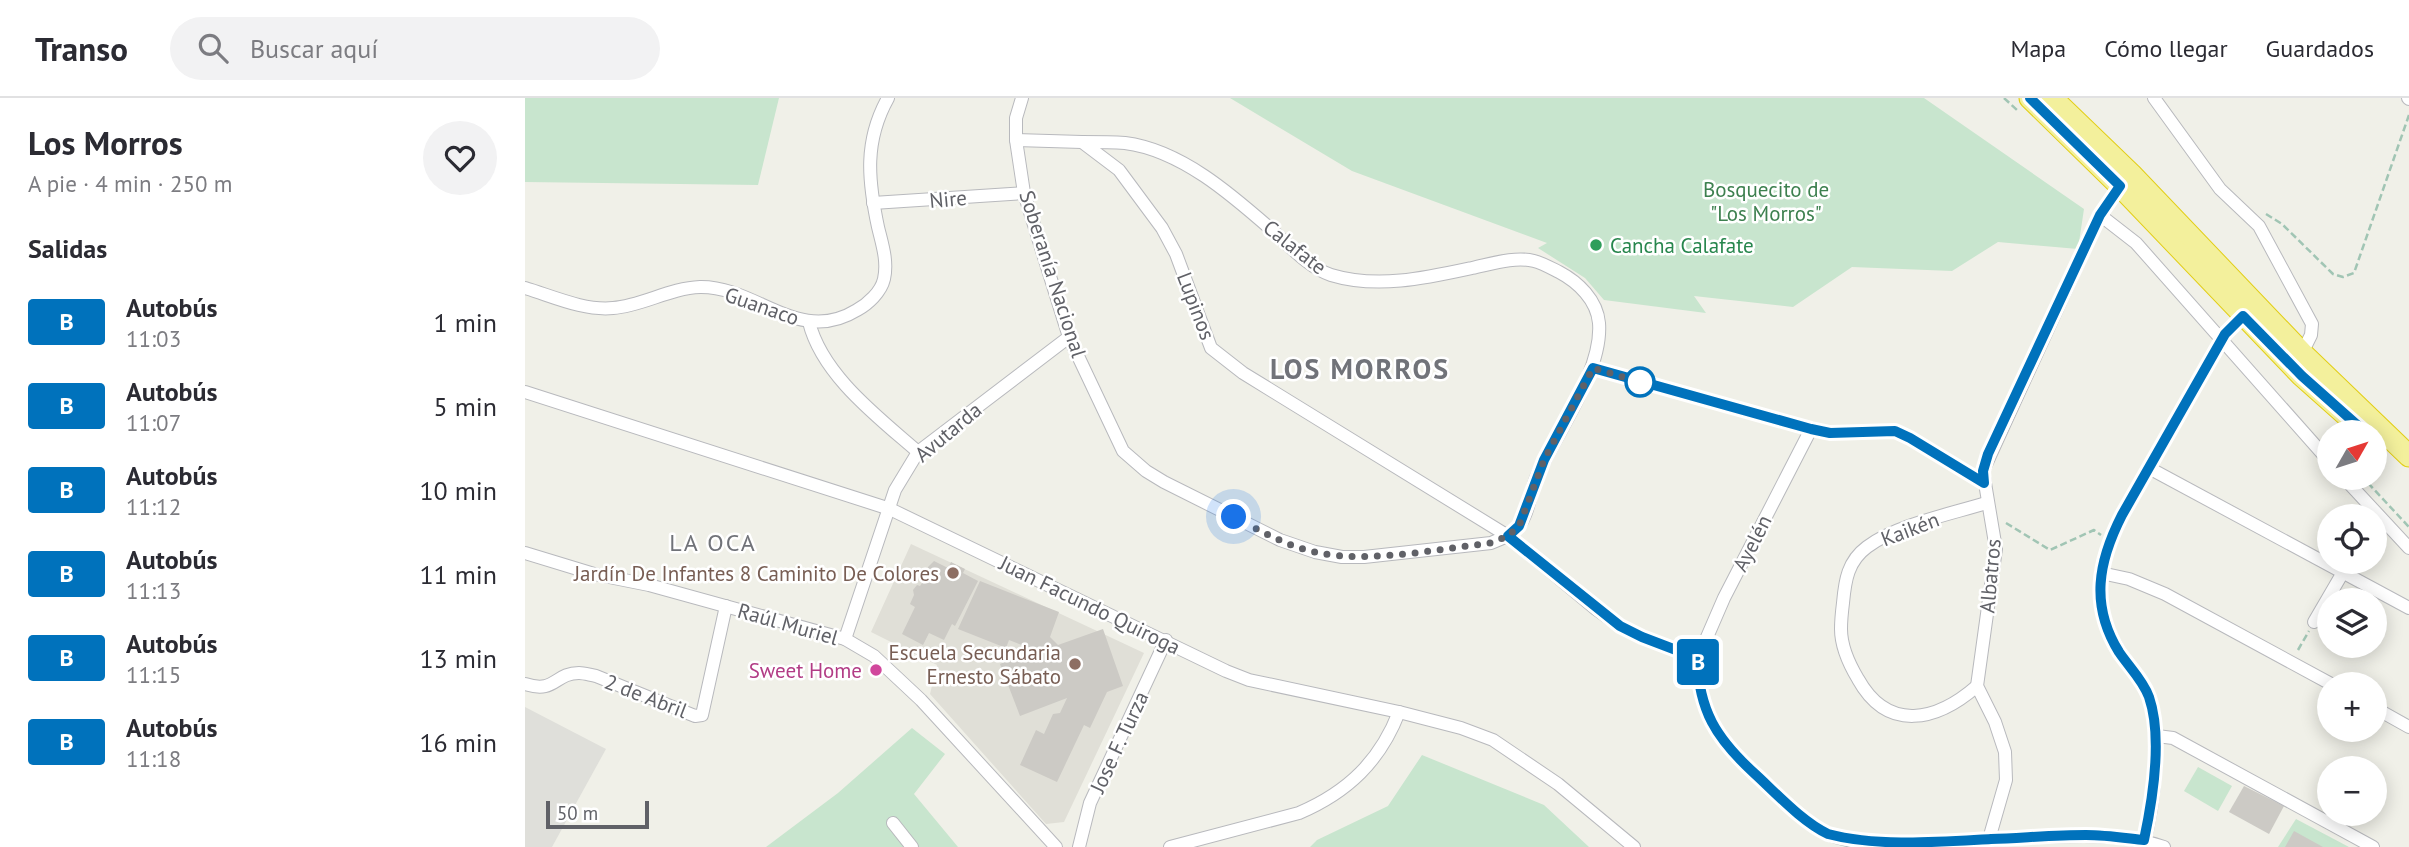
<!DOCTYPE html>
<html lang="es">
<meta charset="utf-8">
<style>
:root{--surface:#fff;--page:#f2f2f3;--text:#2b2b33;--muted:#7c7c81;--line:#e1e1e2}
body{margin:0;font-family:"PT Sans",sans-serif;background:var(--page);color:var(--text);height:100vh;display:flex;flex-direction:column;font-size:26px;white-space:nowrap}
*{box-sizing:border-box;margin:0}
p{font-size:23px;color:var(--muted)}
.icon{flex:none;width:38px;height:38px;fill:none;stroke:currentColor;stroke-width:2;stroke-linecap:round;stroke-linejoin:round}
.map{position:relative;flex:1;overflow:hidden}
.side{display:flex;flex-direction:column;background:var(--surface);width:525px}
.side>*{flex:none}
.badge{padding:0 14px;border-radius:5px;font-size:24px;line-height:46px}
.needle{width:46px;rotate:51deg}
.controls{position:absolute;left:1792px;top:322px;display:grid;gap:14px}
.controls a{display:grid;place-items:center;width:70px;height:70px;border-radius:50%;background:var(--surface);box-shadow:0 4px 18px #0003;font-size:35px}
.scale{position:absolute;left:21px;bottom:18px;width:103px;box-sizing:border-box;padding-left:7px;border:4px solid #606167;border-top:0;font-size:19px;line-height:24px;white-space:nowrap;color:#606167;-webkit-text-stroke:5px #fff;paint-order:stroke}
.you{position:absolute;width:35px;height:35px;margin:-18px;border:5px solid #fff;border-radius:50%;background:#1a73e8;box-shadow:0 0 0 10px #1a73e833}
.map>.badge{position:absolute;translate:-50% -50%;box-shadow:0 0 0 4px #fff}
h2{padding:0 28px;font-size:26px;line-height:63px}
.round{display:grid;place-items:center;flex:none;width:74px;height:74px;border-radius:37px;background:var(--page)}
.headline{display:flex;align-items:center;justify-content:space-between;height:119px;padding:0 28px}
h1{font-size:33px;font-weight:600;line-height:52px}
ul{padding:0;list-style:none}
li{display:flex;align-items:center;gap:21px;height:84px;padding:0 28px}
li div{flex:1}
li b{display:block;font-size:26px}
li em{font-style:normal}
li .badge{min-width:77px;font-weight:700;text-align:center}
header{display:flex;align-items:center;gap:42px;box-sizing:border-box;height:98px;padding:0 35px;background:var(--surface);border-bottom:2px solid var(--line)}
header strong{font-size:33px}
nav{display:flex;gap:38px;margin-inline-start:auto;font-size:24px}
.search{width:490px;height:63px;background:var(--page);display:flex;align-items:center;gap:18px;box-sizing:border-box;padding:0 24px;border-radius:38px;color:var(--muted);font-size:26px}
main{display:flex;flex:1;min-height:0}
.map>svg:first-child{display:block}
</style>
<header>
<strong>Transo</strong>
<div class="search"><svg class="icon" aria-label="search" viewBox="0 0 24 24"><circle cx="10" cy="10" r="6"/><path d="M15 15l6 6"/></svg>Buscar aquí</div>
<nav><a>Mapa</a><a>Cómo llegar</a><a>Guardados</a></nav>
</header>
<main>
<section class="side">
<div class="headline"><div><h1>Los Morros</h1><p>A pie · 4 min · 250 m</p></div><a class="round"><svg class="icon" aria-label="heart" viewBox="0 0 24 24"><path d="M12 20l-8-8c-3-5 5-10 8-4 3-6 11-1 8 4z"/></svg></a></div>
<h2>Salidas</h2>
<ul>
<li><span class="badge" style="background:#0072bc;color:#fff">B</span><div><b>Autobús</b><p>11:03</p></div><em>1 min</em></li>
<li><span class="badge" style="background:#0072bc;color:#fff">B</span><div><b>Autobús</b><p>11:07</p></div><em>5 min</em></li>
<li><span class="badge" style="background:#0072bc;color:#fff">B</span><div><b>Autobús</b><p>11:12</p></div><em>10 min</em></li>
<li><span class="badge" style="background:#0072bc;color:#fff">B</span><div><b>Autobús</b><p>11:13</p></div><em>11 min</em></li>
<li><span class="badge" style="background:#0072bc;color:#fff">B</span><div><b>Autobús</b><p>11:15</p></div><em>13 min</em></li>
<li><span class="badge" style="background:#0072bc;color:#fff">B</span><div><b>Autobús</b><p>11:18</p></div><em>16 min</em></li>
</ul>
</section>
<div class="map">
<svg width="1884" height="749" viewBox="0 0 1884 749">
<rect width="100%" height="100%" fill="#f0f0e8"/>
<!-- industrial -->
<path fill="#dfdfda" d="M0 609 81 651 27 749H0Z"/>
<!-- education -->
<path fill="#e0dfd7" d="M386 446 619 555 539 724 521 726 405 596 412 567 346 534Z"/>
<!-- green -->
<g fill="#c8e5ce">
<path d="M0 0H254L233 87 0 84Z"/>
<path d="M705 0H1399L1559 111 1553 151 1473 144 1427 173 1327 169 1268 209 1169 198 1181 215 1079 202 1060 180 1013 150 1022 145 827 73Z"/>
<path d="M387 630 420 656 389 696 433 749H241L313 695Z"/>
<path d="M897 657 1019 707 1064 749H785L792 742 863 708Z"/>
<path d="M1673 669 1707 688 1693 713 1659 693Z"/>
<path d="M1771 721 1824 749H1753Z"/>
</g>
<!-- building -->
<g fill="#cccac5">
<path d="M409 463 423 470 426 464 440 471 438 475 453 483 430 528 427 526 419 542 404 535 398 547 377 536 390 509 385 506 389 497 388 492 392 487 395 488 402 478 403 469Z"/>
<path d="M455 483 534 514 525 539 533 547 578 531 598 588 582 594 565 630 559 627 532 684 495 667 511 632 519 636 528 616 535 615 542 600 495 618 475 566 509 552 484 542 481 550 433 531Z"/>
<path d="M1719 688 1759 708 1744 736 1704 714Z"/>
<path d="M1769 733 1798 749H1760Z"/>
</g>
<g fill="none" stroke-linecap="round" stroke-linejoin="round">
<!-- street casing -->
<g stroke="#b8b9bd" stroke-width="14">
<g id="street">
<path d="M497 0 491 20V42L499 95 544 239 598 353 621 373 639 384 755 442 790 454 817 459H839L966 445C976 441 986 437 993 429 1004 416 1005 395 1011 380 1031 335 1078 273 1074 225 1072 202 1053 184 1034 174 1026 170 1017 165 1009 163 990 158 966 166 947 170 901 180 852 191 806 177 784 170 765 148 748 133 707 97 656 52 600 45 586 44 571 44 557 44"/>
<path d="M1629 0 1695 91 1734 128 1787 226 1786 237 1777 255"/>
<path d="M1883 0 1884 1"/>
<path d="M491 42 557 44 594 72 637 130 651 156 686 250 718 275 983 438 1071 511 1095 528 1117 539 1173 560C1174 616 1193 642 1233 678 1253 696 1278 725 1302 736 1336 749 1372 747 1407 745 1442 743 1478 741 1513 739 1555 738 1599 735 1639 749"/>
<path d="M348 105 499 95"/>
<path d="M1575 117 1611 145 1804 363"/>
<path d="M0 190C27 198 59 213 88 210 117 208 145 190 175 189 231 188 274 248 332 212 343 206 356 194 359 181 363 163 357 146 353 129 343 82 339 43 363 0"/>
<path d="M284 224C297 277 353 319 393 354"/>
<path d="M1068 270 1286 331 1305 335 1370 333 1385 340 1459 385"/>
<path d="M0 294 365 411 701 573 724 582 874 614 936 630 968 642 1033 686 1109 749"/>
<path d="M1624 370 1884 510"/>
<path d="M1819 380 1884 450"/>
<path d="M0 455 69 476 124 487 320 541 349 558 396 602 531 749"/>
<path d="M1576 475 1604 481 1640 496 1806 586"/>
<path d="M1789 524 1824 464"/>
<path d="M320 541 370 392 393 354 544 239"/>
<path d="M1173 560 1199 500 1286 331"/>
<path d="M0 586C31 596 29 575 54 575 59 575 65 577 71 578L170 618 177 617 201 508"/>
<path d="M1452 588C1412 623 1363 635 1333 581 1324 566 1316 549 1316 531 1316 523 1317 513 1318 505 1320 482 1323 463 1342 449 1371 427 1426 416 1461 405"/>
<path d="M1850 610 1884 629"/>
<path d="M1632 638 1648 640 1848 749"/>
<path d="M368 725 387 749"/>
<path d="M1464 741 1481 682 1480 654 1470 624 1452 588 1471 451 1458 373 1575 117 1598 84"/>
<path d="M1618 748C1629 709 1637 638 1624 599 1618 582 1604 569 1595 554 1565 508 1573 465 1597 417L1700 236 1722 213"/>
<path d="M554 749 565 705 641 542"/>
<path d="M645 749 774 715C823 694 855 663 874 614"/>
</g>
</g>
<!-- highway casing -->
<g stroke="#e2ce16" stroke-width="23">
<g id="highway">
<path d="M1505 0 1595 88 1777 278 1840 334"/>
<path d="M1527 0 1606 76 1777 255 1884 358"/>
</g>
</g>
<!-- path -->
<g stroke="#a1c5b4" stroke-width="2.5" stroke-dasharray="7 3.5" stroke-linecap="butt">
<path d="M1479 0 1492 12"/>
<path d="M1741 116 1757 126 1808 176 1818 179 1829 175 1884 17"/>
<path d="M1843 385 1884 429"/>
<path d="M1481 425 1525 452 1569 432 1576 437"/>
<path d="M1773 552 1784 533"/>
</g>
<!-- street -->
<use href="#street" stroke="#fff" stroke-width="12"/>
<!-- highway -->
<use href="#highway" stroke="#f3f09c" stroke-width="21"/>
</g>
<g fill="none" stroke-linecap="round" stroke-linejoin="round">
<!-- line casing -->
<g stroke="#fff" stroke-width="16">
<path id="line" d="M1505 0 1595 88 1575 117 1463 356 1458 373 1459 385 1385 340 1370 333 1305 335 1286 331 1068 270 1019 362 994 428 983 438 1095 528 1117 539 1172 560C1174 613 1191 640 1229 675 1250 694 1277 724 1303 736 1352 749 1413 744 1466 741 1497 740 1529 737 1561 737 1580 737 1600 740 1619 742 1628 700 1638 640 1624 599 1618 582 1604 569 1594 554 1565 507 1573 464 1597 417L1700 236 1718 218 1777 278 1840 334"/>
</g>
<!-- line -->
<use href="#line" stroke="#0072bc" stroke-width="10"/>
<!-- walk -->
<path stroke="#606167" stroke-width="7" stroke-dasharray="0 12.6" d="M709 419C736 433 763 449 794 455 846 465 913 451 966 445L983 438 994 428 1019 362 1068 270 1115 284"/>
</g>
<!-- markers -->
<circle fill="#2e9e5b" stroke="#fff" stroke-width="2.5" cx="1071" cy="147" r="7"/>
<circle fill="#fff" stroke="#0072bc" stroke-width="3.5" cx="1115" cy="284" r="14"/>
<g fill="#8d6e63" stroke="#fff" stroke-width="2.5">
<circle cx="428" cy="475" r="7"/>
<circle cx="550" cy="566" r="7"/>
</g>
<circle fill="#d1479c" stroke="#fff" stroke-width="2.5" cx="351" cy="572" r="7"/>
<g text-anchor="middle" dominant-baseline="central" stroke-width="5" stroke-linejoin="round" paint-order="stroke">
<!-- park labels -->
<g font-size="21" fill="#3d804f" stroke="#fff">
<text x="1241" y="91">Bosquecito de<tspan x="1241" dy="24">"Los Morros"</tspan></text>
</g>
<!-- street labels -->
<g font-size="21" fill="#606167" stroke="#fff">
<text transform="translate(423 101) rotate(-5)">Nire</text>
<text transform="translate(770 149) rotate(38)">Calafate</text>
<text transform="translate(528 176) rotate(72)">Soberanía Nacional</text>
<text transform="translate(237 208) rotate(19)">Guanaco</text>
<text transform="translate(671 208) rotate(69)">Lupinos</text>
<text transform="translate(423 334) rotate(-40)">Avutarda</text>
<text transform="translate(1385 431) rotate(-21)">Kaikén</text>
<text transform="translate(1227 445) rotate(-63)">Ayelén</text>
<text transform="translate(1465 478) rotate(-85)">Albatros</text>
<text transform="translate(565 507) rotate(26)">Juan Facundo Quiroga</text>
<text transform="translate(263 526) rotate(16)">Raúl Muriel</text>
<text transform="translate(121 598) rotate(21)">2 de Abril</text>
<text transform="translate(594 644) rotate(-65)">Jose F. Turza</text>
</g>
<!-- leisure labels -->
<g font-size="21" fill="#27864d" stroke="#fff" text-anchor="start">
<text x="1085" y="147">Cancha Calafate</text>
</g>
<!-- education labels -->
<g font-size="21" fill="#785e54" stroke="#fff" text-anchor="end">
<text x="414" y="475">Jardín De Infantes 8 Caminito De Colores</text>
<text x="536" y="554">Escuela Secundaria<tspan x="536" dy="24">Ernesto Sábato</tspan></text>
</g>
<!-- hotel labels -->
<g font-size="21" fill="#b23c85" stroke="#fff" text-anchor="end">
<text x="337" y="572">Sweet Home</text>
</g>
<!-- quarter labels -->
<g font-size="24" letter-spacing="2" fill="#717379" stroke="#fff">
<text x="188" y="444">LA OCA</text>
</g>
<!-- district labels -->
<g font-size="28" font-weight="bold" letter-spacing="2" fill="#717379" stroke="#fff">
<text x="835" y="270">LOS MORROS</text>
</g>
</g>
</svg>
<div class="controls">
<a><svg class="needle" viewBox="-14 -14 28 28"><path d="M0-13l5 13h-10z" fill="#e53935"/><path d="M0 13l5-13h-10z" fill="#7c7c81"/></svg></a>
<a><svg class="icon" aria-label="locate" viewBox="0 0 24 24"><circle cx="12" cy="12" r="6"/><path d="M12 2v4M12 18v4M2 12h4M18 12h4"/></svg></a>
<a><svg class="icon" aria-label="layers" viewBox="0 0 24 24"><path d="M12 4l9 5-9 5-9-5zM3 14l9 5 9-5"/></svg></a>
<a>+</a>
<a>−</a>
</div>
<div class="scale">50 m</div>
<div class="you" style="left:709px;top:419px"></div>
<b class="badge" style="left:1173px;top:564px;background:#0072bc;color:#fff">B</b>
</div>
</main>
